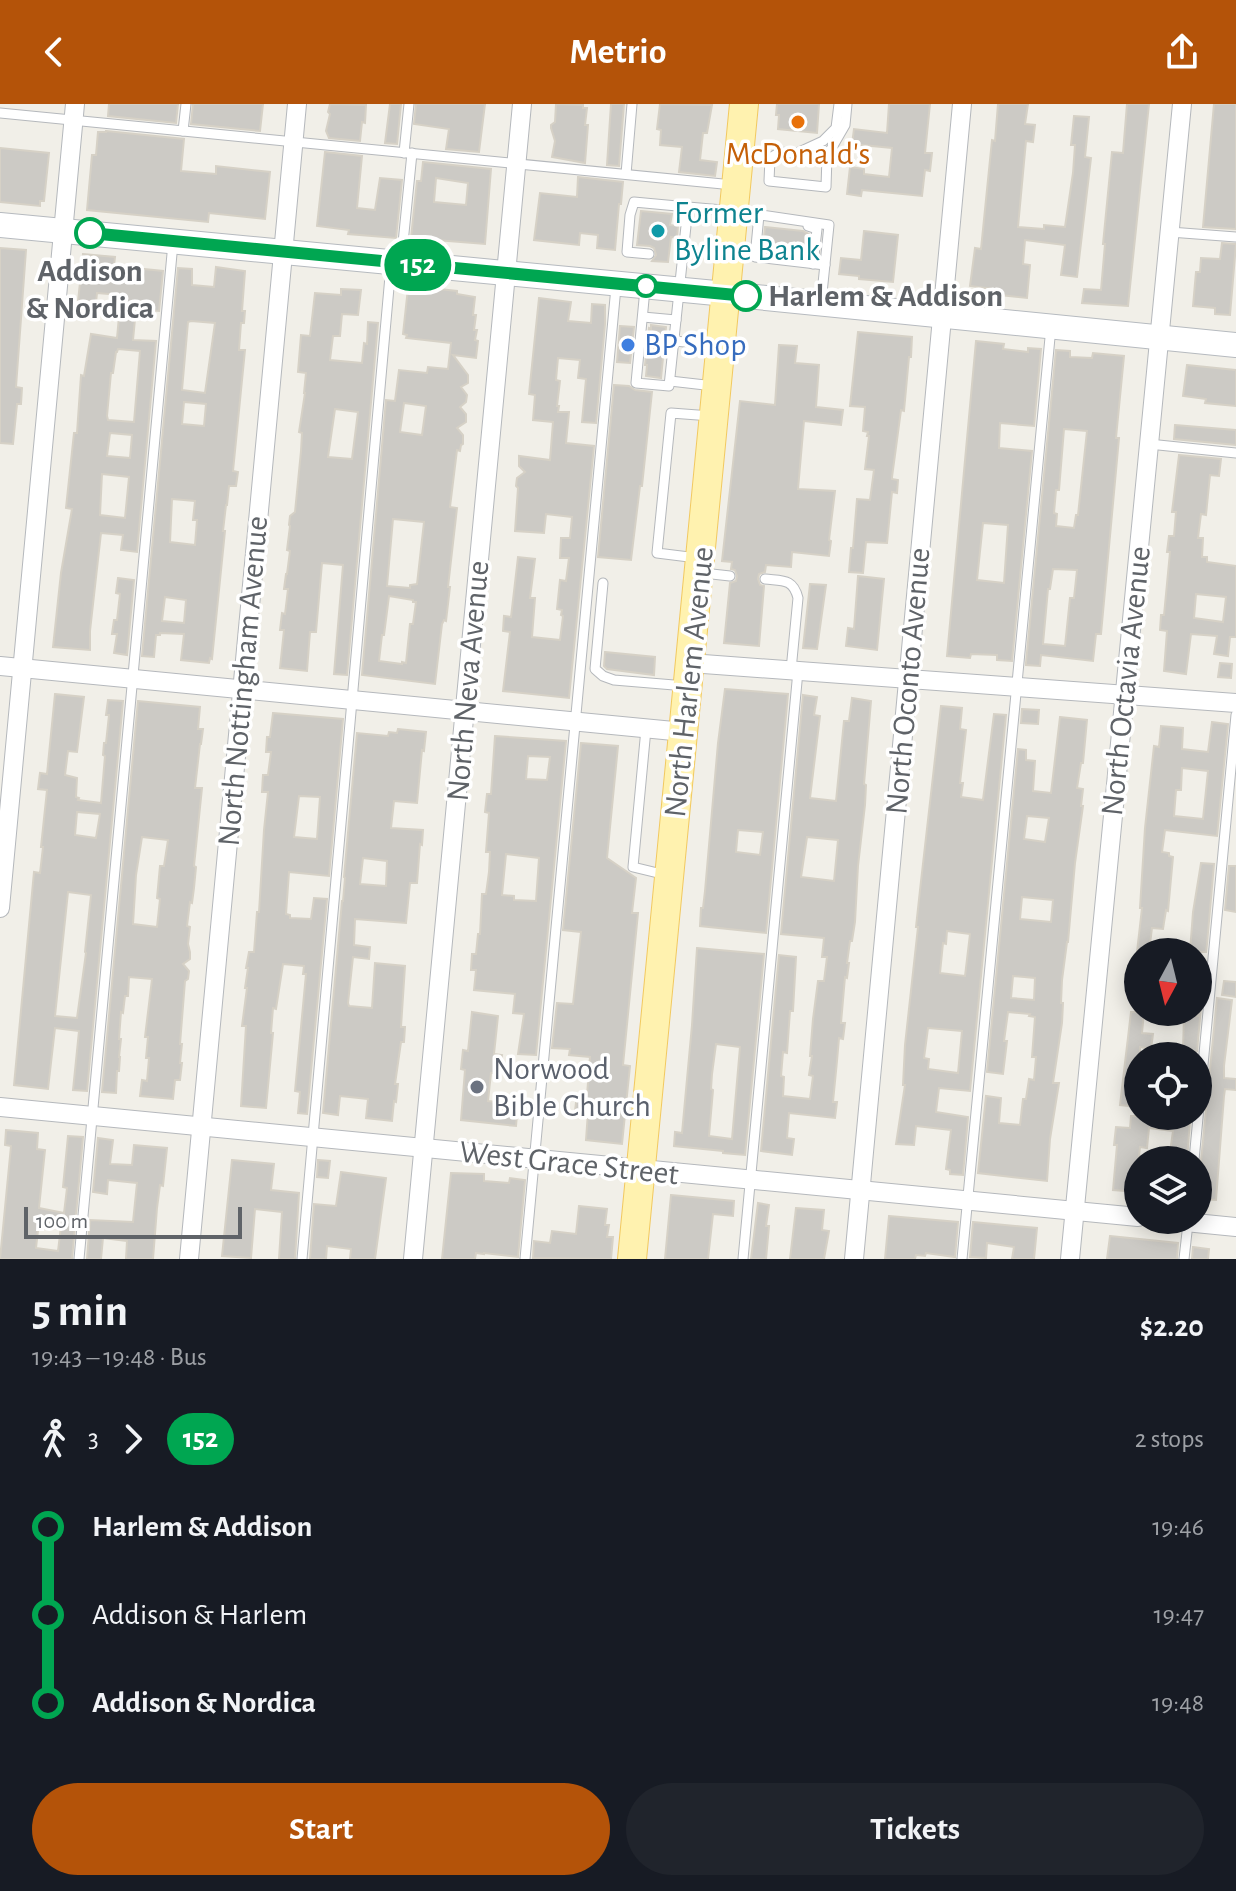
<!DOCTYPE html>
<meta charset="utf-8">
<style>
:root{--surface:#171b24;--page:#20242c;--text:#f1f3f6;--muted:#9ea1a6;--accent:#b45309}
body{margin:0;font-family:"Alegreya Sans",sans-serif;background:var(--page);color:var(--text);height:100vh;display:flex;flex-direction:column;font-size:30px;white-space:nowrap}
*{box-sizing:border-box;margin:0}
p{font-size:26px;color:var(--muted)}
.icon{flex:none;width:44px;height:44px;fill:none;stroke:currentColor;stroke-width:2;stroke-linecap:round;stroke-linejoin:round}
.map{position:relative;height:1155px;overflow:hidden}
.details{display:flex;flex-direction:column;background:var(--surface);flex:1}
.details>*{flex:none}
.badge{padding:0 16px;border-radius:26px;font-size:28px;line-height:52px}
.needle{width:52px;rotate:187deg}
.controls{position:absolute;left:1124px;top:834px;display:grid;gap:16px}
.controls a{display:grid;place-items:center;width:88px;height:88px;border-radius:50%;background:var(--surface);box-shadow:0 4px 20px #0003;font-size:40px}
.scale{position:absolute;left:24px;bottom:20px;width:218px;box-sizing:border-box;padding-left:8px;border:4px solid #5f6368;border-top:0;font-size:22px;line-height:28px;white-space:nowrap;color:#5f6368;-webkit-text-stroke:6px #fff;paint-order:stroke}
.map>.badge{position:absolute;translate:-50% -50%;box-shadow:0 0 0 4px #fff}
.legs{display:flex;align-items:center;gap:12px;height:88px;padding:0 32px;font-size:26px}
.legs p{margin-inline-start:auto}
.overview{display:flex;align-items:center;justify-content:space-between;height:136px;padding:0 32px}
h1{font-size:44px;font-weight:700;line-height:60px}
.button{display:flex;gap:16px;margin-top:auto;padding:16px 32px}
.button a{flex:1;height:92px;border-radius:48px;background:var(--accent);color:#fff;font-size:32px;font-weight:700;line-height:92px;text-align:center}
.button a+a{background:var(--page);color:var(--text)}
ul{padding:0 32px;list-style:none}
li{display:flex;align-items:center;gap:28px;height:88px;font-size:30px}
li i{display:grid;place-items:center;width:12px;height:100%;margin:0 10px;background:currentColor}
li i::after{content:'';width:20px;height:20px;margin:-10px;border:6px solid;border-radius:50%;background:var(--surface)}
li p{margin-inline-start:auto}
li:first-child i{background:linear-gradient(#0000 50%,currentColor 0)}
li:last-child i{background:linear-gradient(currentColor 50%,#0000 0)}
header{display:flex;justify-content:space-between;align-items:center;height:104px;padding:0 32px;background:var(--accent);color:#fff;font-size:36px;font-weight:700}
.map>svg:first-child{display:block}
</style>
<header><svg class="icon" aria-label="back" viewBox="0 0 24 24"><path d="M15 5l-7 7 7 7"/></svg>Metrio<svg class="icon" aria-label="share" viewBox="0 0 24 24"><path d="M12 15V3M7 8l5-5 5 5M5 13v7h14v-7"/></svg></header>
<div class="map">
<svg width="1236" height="1155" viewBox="0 0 1236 1155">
<rect width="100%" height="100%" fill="#f1efe8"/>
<!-- building -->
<g fill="#cccac5" stroke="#d6d1c6" stroke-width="2" fill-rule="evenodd">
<path d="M109 0H178L176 19 108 12Z"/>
<path d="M193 0H263L260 27 191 20Z"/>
<path d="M330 0 366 1 365 19 362 18 360 37 329 34 326 27 330 10 328 8Z"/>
<path d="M390 0H401L397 40 385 39Z"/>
<path d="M416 0H485L479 48 446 45 449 25 414 20Z"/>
<path d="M556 0 583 1V4H587L585 21H588L585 59 552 53 555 37 551 24V21L555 18Z"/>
<path d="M611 0H624L619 62 607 61Z"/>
<path d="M660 0 712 1 707 29H703L700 56 717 58 715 72 679 68 682 43 660 41 661 26 657 25Z"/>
<path d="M777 0H819L817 29 778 25 779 11H776Z"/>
<path d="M889 0H930L925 49H932L930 67 925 66 922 92 862 86 861 92 847 90 850 63 864 65V70L889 73 892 44 852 40 854 25 887 29Z"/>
<path d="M998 0H1028L1025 20 1035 21 1033 38 1026 37 1018 123 1044 125V121L1065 123 1073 69 1075 41H1071L1074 12 1089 13 1085 53 1091 54 1077 173 1061 171 1065 141 1025 136 1023 160 1030 161 1027 194 1000 191V186L970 182 975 144 981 145 992 36 995 37Z"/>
<path d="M1127 0H1149L1128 202 1082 199 1084 185 1101 186 1105 140H1103L1112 48 1123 49Z"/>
<path d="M1214 0H1236V125L1203 123Z"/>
<path d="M106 27 184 35 181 67 216 70V62L270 68 265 115 209 109 208 118 87 106 92 51H96L98 28H106Z"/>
<path d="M0 44 49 49 44 97H40V102L0 98Z"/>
<path d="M325 48 362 52 357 104 375 106 380 74 402 76 396 134 348 130 349 126 317 122Z"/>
<path d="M423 58 491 65 485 140 411 134 417 77H421ZM436 74 468 79 466 101 434 98Z"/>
<path d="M578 73 623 78 621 100H619L615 146 597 144 598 131 580 129 579 141 534 136 540 89 577 93Z"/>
<path d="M641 107 672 110 670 121 678 122 677 134 671 133 668 158 652 157 656 151 654 144 650 142 637 141Z"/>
<path d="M765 123 803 127 809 130 807 149 763 144Z"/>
<path d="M864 127 898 131 893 178 859 175V172L839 170 841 154 861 156Z"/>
<path d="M1222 139 1236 140 1230 211 1215 210V204L1193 202 1196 168H1200L1201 154 1220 155Z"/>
<path d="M0 144 26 146 16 283 22 284 21 300H17L13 340 0 339Z"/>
<path d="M83 150 115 153 114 162 163 167 159 207 136 205 133 236 156 237 137 448 121 446 123 431 101 429 90 527V546L53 543 61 469 72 405 66 404 74 329H77L81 271 84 272 91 230 117 234 121 191 97 189 95 208 77 207ZM118 245 140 247 134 318 108 316 107 312 111 269H113L116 248H117ZM110 329 132 331 130 354 107 352ZM102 370 129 373 125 414 100 411Z"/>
<path d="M216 163 245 167 242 207H245L244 219H241L239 246H245L233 367 238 368 236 382H229L227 401H226L223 427H225L212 555 210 554 209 559 181 556 184 530 160 529V531H156L154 553 142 552 178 164 192 165V181L214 183ZM191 217 215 219 205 289 182 286 188 218ZM184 298 206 300 204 322 182 320ZM172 395 195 397 193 416H197L195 441 170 438ZM165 493 186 496 184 519 162 517Z"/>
<path d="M411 182 457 187V190L475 193 473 211H476L474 226H477L475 236 478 237 476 254 453 251 468 271V279L461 283 467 291 466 298 460 303 466 310V318L457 324 463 331V340L461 341 460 347 457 346 450 403 457 404 448 483H450L446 517 444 516 442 520 435 580 362 571 386 296 395 297 399 266 427 269 428 263 448 265 451 239 406 234 407 231 403 230 408 184 411 185ZM404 299 426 302 422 331 400 328ZM393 415 424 418 417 480 410 481V484L387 482ZM389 492 413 496V498H416L413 520H410L406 559 402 558V560L379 557 382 531H384Z"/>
<path d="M341 185 361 186 358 211 342 210 340 232H333L330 256 362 259 364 239 367 240 368 218 378 219 347 571 334 570 343 461 322 459 316 528H310L307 567 280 564 284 526H280L282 509 285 510 288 485H284L286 470H287L290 447 287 446 290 422 289 421 290 412 295 408 301 347 302 329 299 328 305 289H304L306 269 298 268 301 231 310 232 315 189 341 191ZM335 305 358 308 352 355 328 353Z"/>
<path d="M539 194 571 198 568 217 591 219 592 200 605 201V220L596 319 582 318 586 275 578 274 580 256 558 254 556 276 560 277 557 302H559L558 308H569L566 339 594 342 569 594 503 587 510 528 503 527 504 512 511 513 518 453 535 455 530 494H535L532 533 560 536 563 512 561 511 562 506 557 505 560 476 566 477 569 454H560L561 434H570L572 413 546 410 544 429 515 427 518 384 516 382 517 374 525 368 519 362V352L550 356 553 318 533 316 535 291 529 290Z"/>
<path d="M651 221 666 223 661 274 646 272 647 261H645L649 224 651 225Z"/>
<path d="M620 222 634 223 630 259 617 258Z"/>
<path d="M858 228 912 233 911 253H909L904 307 901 306 892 373V375L898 376 897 389 892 388 887 439 866 438 863 469 849 468 851 444H853L857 395 870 396 874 366 865 365 869 332H867L868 328 863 327 865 303 850 302Z"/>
<path d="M976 237 1004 240 1003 245 1028 248V244L1041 245 1034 322 1000 319 999 344 1032 347 1012 557 997 556V551L971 550 970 554 947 552ZM983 419 1008 421 1004 479 977 476Z"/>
<path d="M779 241 797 242 795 259 819 261 816 303 843 306 841 321 804 317 798 385 835 387 829 436 831 437 829 452 792 448 791 463 766 461 765 468 759 470 758 475 760 481 764 482 759 542 724 539 730 479 736 477 737 472 735 466 731 465 732 458 722 457 740 297 775 301Z"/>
<path d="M1056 246 1070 247V253L1092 254 1093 249 1124 252 1116 334H1119L1101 530H1096L1093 557 1041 551 1040 562 1026 561V559ZM1064 325 1087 327 1078 411H1076L1074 424 1056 422 1057 410 1054 409 1056 386H1059ZM1053 465 1077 466 1074 494H1070L1065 542 1043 540 1048 485H1050Z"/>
<path d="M1187 261 1236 266V302L1205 299 1206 295 1183 292Z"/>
<path d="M614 281 629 282 635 286 652 288 642 382H640L631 456 598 453Z"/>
<path d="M1175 321 1236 326V341L1174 335Z"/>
<path d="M1179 351 1221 355 1219 372 1210 371 1206 411 1201 410 1198 434H1203L1202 453H1207V458L1236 462V533H1230L1228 552 1214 550 1217 532 1191 530 1186 570 1164 567 1167 527 1160 526 1161 511H1164L1170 448H1167L1169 432H1174L1176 408H1172ZM1196 490 1226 493 1223 518 1194 514Z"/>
<path d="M858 472 884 475 877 546 846 542 848 524 854 525Z"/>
<path d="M118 474 134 476 127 551 114 549 117 530H112L114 516H117L120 490 116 489Z"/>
<path d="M810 480 826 481 817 545 803 544Z"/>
<path d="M605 548 655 553 654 571 607 565 604 562Z"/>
<path d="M1220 559 1232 560 1231 574 1218 573Z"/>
<path d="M725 585 788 590 766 829 700 822 701 804H703L705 787 718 639ZM738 726 763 728 760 751 736 748Z"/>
<path d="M55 590 84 593 77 648 68 647 65 671 77 674 76 693 79 694 78 696 101 699 105 652 103 651 104 639H106L109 611H106L108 596 123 597 87 987 73 986 79 927 55 924 48 985 14 981 34 768 40 769 43 743H41L47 686 38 685 40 669 47 670ZM77 708 100 710 96 734 75 731ZM68 788 91 791 85 848 86 849 77 914 55 912Z"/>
<path d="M803 591 817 593 814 611 820 612 810 694 836 697 844 617H849L852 594 871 597 864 680 866 681 865 701 858 762 855 818 852 837H850L847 859H849L847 874 845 873 841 919H845L843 935 839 934 837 957 833 998H837L835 1014 789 1009 787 1034 794 1035 792 1051 761 1047 779 851 796 853 793 907H790L787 949 783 948 781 972 784 973 783 992 810 995 813 972 809 971 812 952H810L813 915 818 877H824L827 853H822L824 834 781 830ZM807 733 838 736 834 777 801 773Z"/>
<path d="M138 597 200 603 198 625H203L201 640H200L195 684H202L194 762 196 763 194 784 192 799 190 798 187 822 190 823 188 840 190 848V855L183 860 189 867 188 875 185 877 180 940H182L180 959H182L180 976H175L173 995 140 992 142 976 147 977 149 954H146L148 933H145L152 875 129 873 128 892H125L123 909 121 908 119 935H121L119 953H120L119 967H117L116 989 102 988ZM142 733 168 736 164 762H160L157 794 160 795 157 823 133 820 136 771Z"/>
<path d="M941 602 962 604 960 625 966 626 960 679H963L961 693 983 696 994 610 1006 611 970 987 939 984 936 1008 968 1013 963 1071 950 1070V1066L946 1065 951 1026 916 1022 914 1041 896 1040 905 981H903L905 941 918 823H916L920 786ZM947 827 970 830 965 872 940 869 943 839 946 840ZM928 924 962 927 958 969 928 965 929 955 924 954Z"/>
<path d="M1022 605 1039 606 1038 620 1021 619Z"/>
<path d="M273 609 343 615 329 772 289 768 286 810 290 811V814L311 815 314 794 327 795 307 1010 298 1009 300 988 295 987 306 870H303L304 862 283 860 276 905 273 904 271 929H273L266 1004 241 1002 246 922H242L247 884H245L248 864H246L249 848H254L257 808H259L264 726 268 688H262L263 671H268L271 648H266L267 633H270ZM299 692 320 693 317 735 294 733Z"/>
<path d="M1060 613 1087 616 1083 659H1081L1077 684 1083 685 1081 702H1083L1075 759 1068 838H1067L1062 876 1061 899H1063L1062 919 1053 979H1059L1050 1035 1047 1077 978 1069 986 992 1001 994 999 1019 1020 1021 1023 995H1026L1029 975 1034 976 1036 953H1032L1035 913 1029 912 1030 910 1008 908 1004 937H1007L1003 970 987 968 1018 645 1026 646V656L1035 657 1033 687 1051 689ZM1027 712 1049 714 1045 738 1024 735ZM1022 793 1053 796 1051 818 1020 815ZM1013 872 1035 874 1034 896 1011 894Z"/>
<path d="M1212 618 1228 620 1217 732 1165 726 1162 748 1169 749V752L1173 753 1168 807 1166 806 1163 825 1152 824 1149 848H1137L1142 804H1140L1145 724 1154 642 1159 643 1161 622 1183 624 1182 645 1208 648ZM1182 664 1208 667 1203 715 1174 712 1176 686H1181Z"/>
<path d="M398 625 426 628 424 647 422 646 417 699 394 697 391 724 423 726 422 741 420 740 417 779H410L406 819 355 815 354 841 370 843 369 855 353 853 348 899 349 902 372 904 375 859 405 862 401 923H405L404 938H401L395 980H398L396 998 394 997 392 1017 366 1014 368 995 340 992 338 1011 323 1009 342 797H343L345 774 344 773 357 629 388 632 389 628 397 629ZM363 754 387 757 386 782 360 780Z"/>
<path d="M495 632 566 637 536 951 518 950 524 910 513 909 515 890 474 886 476 866H471L472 850H476L478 830H480L482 790H486L489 768 490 748H486L489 709 485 708 487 690H491ZM528 652 550 653 547 676 526 675ZM506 750 539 754 536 797 514 796V792L502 791Z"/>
<path d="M581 639 618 642 607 754 636 774 632 809H638L623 961 630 962 622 1040 586 1036 588 1008 575 1007 577 990 587 991 590 953 569 951 570 945 552 944 557 899 573 900 581 828 563 826Z"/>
<path d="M1201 759 1214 760 1207 840 1206 848H1190L1193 808Z"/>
<path d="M1229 762H1236V808L1225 806Z"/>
<path d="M697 844 764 850 745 1051 723 1049V1047L674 1042 675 1028 682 1029 692 921ZM716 940 740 943 732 1035 709 1032 713 986 711 985 712 970Z"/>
<path d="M1224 877 1236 878V893L1222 891Z"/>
<path d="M1198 892H1202L1197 947 1183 946 1184 911 1198 912Z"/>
<path d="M1217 894 1232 896 1224 962V974L1236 975V986L1225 985 1224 992 1216 1096 1198 1095V1062L1201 1057Z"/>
<path d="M472 908 498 912 494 950 502 951 500 962 495 961 494 969H491L488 997 518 1000 516 1022 461 1016 465 966 461 965 463 946 468 947Z"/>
<path d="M1131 908H1144L1142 929 1153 930 1151 945 1140 943V952H1138V1003L1120 1001Z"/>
<path d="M1131 1012H1158L1190 1016 1187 1056H1169L1173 1027 1149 1024 1147 1044 1140 1043 1137 1071 1138 1088 1113 1086 1117 1041H1114L1116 1023 1130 1024Z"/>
<path d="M6 1026 38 1029 37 1045 45 1046 39 1104 64 1109 67 1084 63 1083 68 1032 83 1033 72 1155H0L11 1042 5 1041ZM39 1118 61 1122 58 1147 36 1144Z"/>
<path d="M98 1034 113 1036 110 1060 132 1061 134 1041 167 1044 163 1082 160 1081 157 1104 153 1155H126L127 1137 103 1134 101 1155H87L90 1116 133 1118 137 1079 108 1076 107 1090 93 1088Z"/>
<path d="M232 1056 274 1060 271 1086 299 1089 295 1155H279L282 1108 255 1105 251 1154 222 1152Z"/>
<path d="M318 1056 330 1057 328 1074 317 1073Z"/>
<path d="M341 1068 386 1074 375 1155H350L351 1145 327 1142 326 1155H310L314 1100 336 1102Z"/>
<path d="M451 1069 484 1070V1077L509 1079 510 1074 525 1076 518 1153 484 1149V1150L476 1149 475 1155H442Z"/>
<path d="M671 1091 734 1097 733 1112 713 1110 708 1155H665Z"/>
<path d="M758 1099 769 1101 766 1122H769L766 1155H751Z"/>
<path d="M579 1102 607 1105 605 1121H609L607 1133H613L611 1155 533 1154 534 1137 550 1139 552 1127 576 1130Z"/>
<path d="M796 1104 824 1106 822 1126 829 1127 824 1155H790Z"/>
<path d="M889 1112 958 1118 955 1153 926 1149 925 1152 916 1151 915 1155H885Z"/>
<path d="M973 1118 1037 1124 1034 1155H1012L1014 1143 987 1139 986 1154 970 1153Z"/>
<path d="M1110 1132 1178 1139 1177 1155H1107Z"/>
<path d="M1193 1143 1209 1145 1208 1155H1192Z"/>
</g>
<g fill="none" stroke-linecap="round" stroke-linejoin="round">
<!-- lane casing -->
<g stroke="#b5b8bc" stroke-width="11">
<g id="lane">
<path d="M0 9 733 81"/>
<path d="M183 27 186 0"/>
<path d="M404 49 409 0"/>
<path d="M797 49 823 37 836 24 839 0"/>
<path d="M743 51 770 54 780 48 827 52 845 21 847 0"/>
<path d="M770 54 769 77 826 83 827 52"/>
<path d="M626 70 632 0"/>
<path d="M688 103 734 107 829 121 821 199"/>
<path d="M759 111 755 153 825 161"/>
<path d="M808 122 817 125 813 160"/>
<path d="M1170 128 1236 133"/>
<path d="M401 159 412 49"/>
<path d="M645 185 636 279 669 282 688 103 634 98 630 111 627 148 649 150"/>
<path d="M643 213 676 216"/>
<path d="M674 237 718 241"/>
<path d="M670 277 714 282"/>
<path d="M1149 340 1236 349"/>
<path d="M697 454 657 449 671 309 711 312"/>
<path d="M703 469 730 472"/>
<path d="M765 475C782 477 793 474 798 494L791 566"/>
<path d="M603 479 595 565 603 572 614 576 686 582"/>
<path d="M646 625 633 763 666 771"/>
<path d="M1194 1056 1236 611"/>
<path d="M79 1155 173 139"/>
<path d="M302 1155 391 161"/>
<path d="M525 1155 616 183"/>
<path d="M743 1155 798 567"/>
<path d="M962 1155 1051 223"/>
<path d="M1184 1155 1188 1119"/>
</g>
</g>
<!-- street casing -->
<g stroke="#b5b8bc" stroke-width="20">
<g id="street">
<path d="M690 559 1236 599"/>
<path d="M0 562 684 628"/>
<path d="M0 804 75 0"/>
<path d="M0 1003 1138 1113"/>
<path d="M1165 1116 1236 1123"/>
<path d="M189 1155 297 0"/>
<path d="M413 1155 522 0"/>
<path d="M854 1155 962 0"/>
<path d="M1070 1155 1182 0"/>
</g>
</g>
<!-- secondary casing -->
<g stroke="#b6babf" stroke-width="26">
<path id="secondary" d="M0 121 726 190 1236 241"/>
</g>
<!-- primary casing -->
<g stroke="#f2c960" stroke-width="30">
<path id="primary" d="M632 1155 744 0"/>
</g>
<!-- lane -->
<use href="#lane" stroke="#fff" stroke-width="9"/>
<!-- street -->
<use href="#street" stroke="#fff" stroke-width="18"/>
<!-- secondary -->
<use href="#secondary" stroke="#fff" stroke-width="24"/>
<!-- primary -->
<use href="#primary" stroke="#fff2af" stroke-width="28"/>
</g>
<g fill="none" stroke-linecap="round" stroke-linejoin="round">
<!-- line-1 casing -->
<g stroke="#fff" stroke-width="18">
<path id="line-1" d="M90 129 746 192"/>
</g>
<!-- line-1 -->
<use href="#line-1" stroke="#00a651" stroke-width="12"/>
</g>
<!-- markers -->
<circle fill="#e8710a" stroke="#fff" stroke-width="3" cx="798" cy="18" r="8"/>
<circle fill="#0f9aa8" stroke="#fff" stroke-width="3" cx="658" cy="127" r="8"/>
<g fill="#fff" stroke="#00a651" stroke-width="4">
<circle cx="90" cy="129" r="14"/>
<circle cx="646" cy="182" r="10"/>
<circle cx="746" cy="192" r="14"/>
</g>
<circle fill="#3f7fe0" stroke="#fff" stroke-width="3" cx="628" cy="241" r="8"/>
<circle fill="#6b7280" stroke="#fff" stroke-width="3" cx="477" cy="983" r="8"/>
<g text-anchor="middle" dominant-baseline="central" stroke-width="7" stroke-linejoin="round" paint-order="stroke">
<!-- food labels -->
<g font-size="32" fill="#c56008" stroke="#fff">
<text x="798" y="50">McDonald's</text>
</g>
<!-- culture labels -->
<g font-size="32" fill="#0d838f" stroke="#fff" text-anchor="start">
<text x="674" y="109">Former<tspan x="674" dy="37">Byline Bank</tspan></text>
</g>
<!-- stop labels -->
<g font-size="32" font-weight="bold" fill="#5f6368" stroke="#fff">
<text x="90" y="167">Addison<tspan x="90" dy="37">&amp; Nordica</tspan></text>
<text x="768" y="192" text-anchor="start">Harlem &amp; Addison</text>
</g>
<!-- shop labels -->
<g font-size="32" fill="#366cbe" stroke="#fff" text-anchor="start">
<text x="644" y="241">BP Shop</text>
</g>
<!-- street labels -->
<g font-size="32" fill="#5f6368" stroke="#fff">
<text transform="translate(243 577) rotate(-85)">North Nottingham Avenue</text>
<text transform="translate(468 577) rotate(-85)">North Neva Avenue</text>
<text transform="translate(908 577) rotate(-85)">North Oconto Avenue</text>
<text transform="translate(1126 577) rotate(-84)">North Octavia Avenue</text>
<text transform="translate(689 578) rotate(-84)">North Harlem Avenue</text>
<text transform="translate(569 1059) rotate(6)">West Grace Street</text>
</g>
<!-- worship labels -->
<g font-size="32" fill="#5b616d" stroke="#fff" text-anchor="start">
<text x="493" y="965">Norwood<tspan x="493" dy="37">Bible Church</tspan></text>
</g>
</g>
</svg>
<div class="controls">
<a><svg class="needle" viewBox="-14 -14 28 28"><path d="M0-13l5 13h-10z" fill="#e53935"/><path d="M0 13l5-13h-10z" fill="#9ea1a6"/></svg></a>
<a><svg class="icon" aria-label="locate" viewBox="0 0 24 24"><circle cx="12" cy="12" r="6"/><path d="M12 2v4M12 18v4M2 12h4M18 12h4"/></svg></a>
<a><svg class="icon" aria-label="layers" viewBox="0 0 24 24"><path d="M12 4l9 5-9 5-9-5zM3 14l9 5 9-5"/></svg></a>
</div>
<div class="scale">100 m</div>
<b class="badge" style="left:418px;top:161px;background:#00a651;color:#fff">152</b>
</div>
<section class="details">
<div class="overview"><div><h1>5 min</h1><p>19:43 – 19:48 · Bus</p></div><b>$2.20</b></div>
<div class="legs"><svg class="icon" aria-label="walk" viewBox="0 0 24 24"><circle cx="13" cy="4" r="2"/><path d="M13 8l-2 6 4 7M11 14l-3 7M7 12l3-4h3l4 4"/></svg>3<svg class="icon" aria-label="forward" viewBox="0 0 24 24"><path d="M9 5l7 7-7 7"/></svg><b class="badge" style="background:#00a651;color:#fff">152</b><p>2 stops</p></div>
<ul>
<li><i style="color:#00a651"></i><b>Harlem &amp; Addison</b><p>19:46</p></li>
<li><i style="color:#00a651"></i><span>Addison &amp; Harlem</span><p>19:47</p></li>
<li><i style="color:#00a651"></i><b>Addison &amp; Nordica</b><p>19:48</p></li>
</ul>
<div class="button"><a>Start</a><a>Tickets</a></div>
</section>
